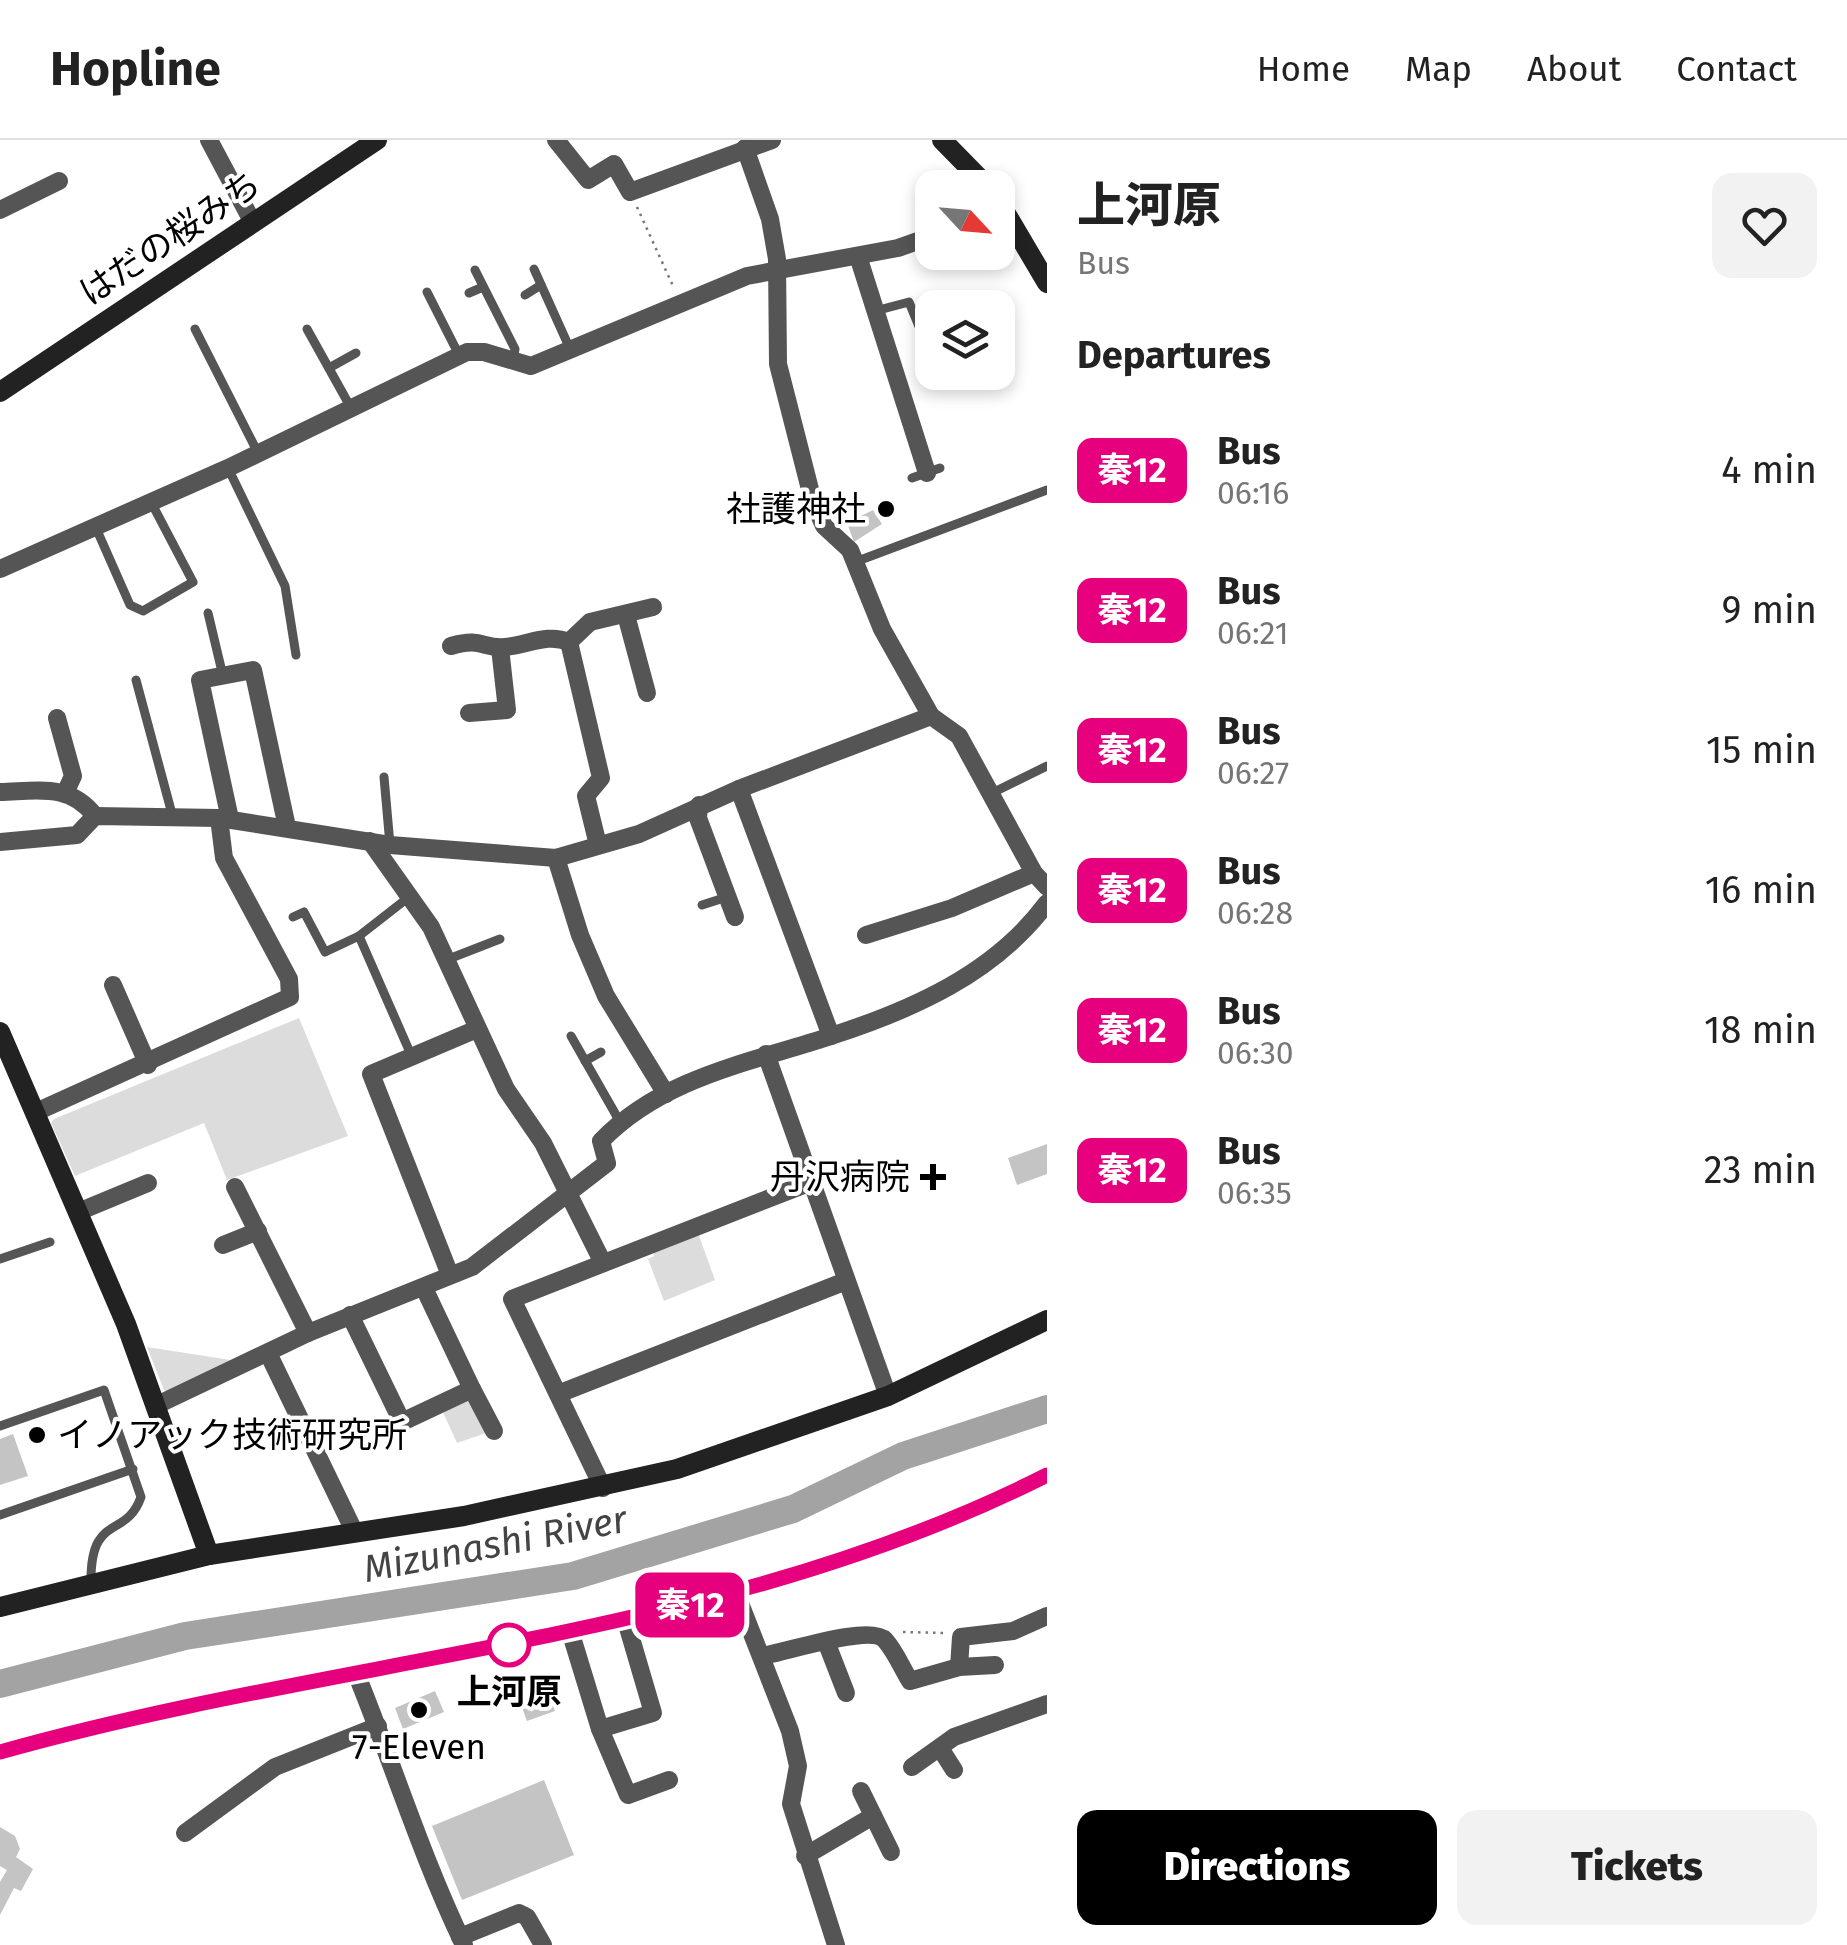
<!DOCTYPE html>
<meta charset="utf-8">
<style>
:root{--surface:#fff;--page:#f2f2f2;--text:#222;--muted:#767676;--line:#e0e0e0;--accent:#000}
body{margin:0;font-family:"Fira Sans","Noto Sans JP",sans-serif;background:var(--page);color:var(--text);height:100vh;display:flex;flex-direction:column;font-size:38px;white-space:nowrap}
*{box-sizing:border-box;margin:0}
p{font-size:32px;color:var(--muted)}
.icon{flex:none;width:55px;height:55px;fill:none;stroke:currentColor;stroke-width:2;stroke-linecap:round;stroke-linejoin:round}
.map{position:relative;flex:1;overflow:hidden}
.side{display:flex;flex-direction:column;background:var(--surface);width:800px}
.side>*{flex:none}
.badge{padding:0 20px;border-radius:15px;font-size:35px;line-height:65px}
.needle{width:65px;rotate:116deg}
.buttons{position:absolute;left:915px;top:30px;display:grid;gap:20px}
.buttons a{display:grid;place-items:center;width:100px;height:100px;border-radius:20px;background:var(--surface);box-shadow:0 5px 15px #0003;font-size:50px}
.map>.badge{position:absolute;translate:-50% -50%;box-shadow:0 0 0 5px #fff}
h2{padding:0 30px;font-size:38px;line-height:90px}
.round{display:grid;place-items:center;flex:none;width:105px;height:105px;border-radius:20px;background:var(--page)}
.head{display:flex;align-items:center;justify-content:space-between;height:170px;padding:0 30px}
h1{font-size:48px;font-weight:800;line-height:75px}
.primary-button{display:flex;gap:20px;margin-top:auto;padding:20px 30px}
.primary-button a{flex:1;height:115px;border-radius:20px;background:var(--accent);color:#fff;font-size:40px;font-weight:800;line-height:115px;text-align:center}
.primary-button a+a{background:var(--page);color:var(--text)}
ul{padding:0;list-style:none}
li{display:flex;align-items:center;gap:30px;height:140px;padding:0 30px}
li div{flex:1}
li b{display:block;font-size:38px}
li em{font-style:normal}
li .badge{min-width:110px;font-weight:700;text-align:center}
header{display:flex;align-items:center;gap:60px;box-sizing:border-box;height:140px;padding:0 50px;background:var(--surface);border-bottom:2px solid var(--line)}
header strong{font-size:48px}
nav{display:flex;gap:55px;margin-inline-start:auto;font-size:35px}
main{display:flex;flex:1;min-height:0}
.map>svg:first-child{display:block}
</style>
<header>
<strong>Hopline</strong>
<nav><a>Home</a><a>Map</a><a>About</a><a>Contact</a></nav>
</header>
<main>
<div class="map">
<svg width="1047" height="1805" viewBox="0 0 1047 1805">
<rect width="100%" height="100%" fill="#fff"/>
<!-- green -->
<g fill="#dcdcdc">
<path d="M299 878 348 996 227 1040 204 983 75 1036 51 983 54 979Z"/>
<path d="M698 1093 715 1140 664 1161 648 1119 654 1116 653 1111Z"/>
<path d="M147 1207 237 1221 170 1253 164 1250Z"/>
<path d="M466 1257 474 1261 489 1292 457 1303 442 1270Z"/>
</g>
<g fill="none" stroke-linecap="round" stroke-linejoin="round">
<!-- river -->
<path stroke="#a3a3a3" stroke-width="28" d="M0 1544 185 1496 573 1436 793 1369 903 1316 1047 1269"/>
</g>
<!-- building -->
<g fill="#c4c4c4">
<path d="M878 362 895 363 894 375 877 374Z"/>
<path d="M873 370 882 384 854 402 847 383Z"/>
<path d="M1047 1004V1034L1017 1045 1008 1018Z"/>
<path d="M13 1294 28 1336 0 1345V1299Z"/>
<path d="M545 1544 555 1571 527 1581 517 1554Z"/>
<path d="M435 1551 444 1572 403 1589 395 1568Z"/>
<path d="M544 1640 574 1715 462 1760 432 1686Z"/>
<path d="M0 1687 15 1696 20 1709 16 1717 33 1729 21 1751 14 1748 0 1775V1742L7 1730 0 1726Z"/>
</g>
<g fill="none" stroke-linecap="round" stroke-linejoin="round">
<!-- path -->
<g stroke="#777" stroke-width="2.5" stroke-dasharray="2.5 5" stroke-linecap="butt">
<path d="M637 67 673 146"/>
<path d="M903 1492 945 1493"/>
</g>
<!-- lane -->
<g stroke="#555" stroke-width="9">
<path d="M534 129 570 209"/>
<path d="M475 130 515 209 513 220"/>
<path d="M427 152 459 215"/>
<path d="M469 153 483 147"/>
<path d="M525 155 541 145"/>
<path d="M875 171 909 162 923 196"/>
<path d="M195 189 258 313"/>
<path d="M307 189 351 268"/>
<path d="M329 228 356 213"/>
<path d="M228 328 285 446 296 515"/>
<path d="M912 338 940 328"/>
<path d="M96 388 130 465 143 471 193 442 151 362"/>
<path d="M855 422 1047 350"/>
<path d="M208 473 223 536"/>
<path d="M136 540 172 674"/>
<path d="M384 637 390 705"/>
<path d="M992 653 1047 626"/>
<path d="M702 765 727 757"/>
<path d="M293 777 304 772 325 812 359 796 409 757"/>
<path d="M359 796 412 917"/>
<path d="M446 820 500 799"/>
<path d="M571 896 620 982"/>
<path d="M585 921 601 912"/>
<path d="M0 1119 50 1102"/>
<path d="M0 1286 104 1250 141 1357C126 1400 90 1372 91 1443"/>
<path d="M0 1375 133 1329"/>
</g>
<!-- street -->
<g stroke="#555" stroke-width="18">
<path d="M209 0 252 81"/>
<path d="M556 0 588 40 614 24 630 52 772 0"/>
<path d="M745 8 770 79 777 119 778 224 813 361 824 386 850 410 882 489 931 576 959 596 1034 733 1047 747"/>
<path d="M0 70 59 41"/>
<path d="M858 116 927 333"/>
<path d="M0 429 228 328 467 212H484L531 226 747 136 898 108 932 96"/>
<path d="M626 475 647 553"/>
<path d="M569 502 601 638 586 656 598 705"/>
<path d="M569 502 590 482 653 467"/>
<path d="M451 506C483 497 482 509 505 507 528 505 547 493 569 502"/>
<path d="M469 573 507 570 500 508"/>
<path d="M57 578 73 636 66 651"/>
<path d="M739 649 831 896"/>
<path d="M0 652C38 651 70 643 95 676"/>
<path d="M699 665 698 678 735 777"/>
<path d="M230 679 200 540 253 530 287 687"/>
<path d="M370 701 431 787 506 949 543 1003 603 1123"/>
<path d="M0 702 77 695 95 676 219 678 390 705 556 718 639 694 739 649 931 576"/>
<path d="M556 718 580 795 606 856 666 954"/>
<path d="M866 795 952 768 1034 733"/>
<path d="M113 845 148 925"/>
<path d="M766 914 888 1256"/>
<path d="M36 972 290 857 289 839 224 718 219 678"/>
<path d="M235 1047 308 1193"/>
<path d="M78 1072 148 1043"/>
<path d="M223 1105 258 1091"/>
<path d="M450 1135 371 934 477 889"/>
<path d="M350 1175 402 1282 472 1249 424 1148"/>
<path d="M268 1213 355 1393"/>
<path d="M472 1249 494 1291"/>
<path d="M558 1254 846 1141"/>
<path d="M157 1265 308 1193 472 1127 607 1023 601 1001C662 938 748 923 828 897 912 870 994 834 1047 763"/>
<path d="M603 1348 512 1159 811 1042"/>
<path d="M736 1453 790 1591 798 1626 791 1664 836 1805"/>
<path d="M571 1494 600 1589 628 1655 669 1640"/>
<path d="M827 1504 846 1553"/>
<path d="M762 1516C787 1512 870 1484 885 1500 895 1511 902 1528 910 1541L959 1527 995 1525"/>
<path d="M959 1527 961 1497 1013 1491 1047 1476"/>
<path d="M356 1533C393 1624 422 1718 464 1805"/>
<path d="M600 1589 653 1573 626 1481"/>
<path d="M940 1608 954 1630"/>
<path d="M912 1627 954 1597 1047 1564"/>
<path d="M861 1651 891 1712"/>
<path d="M185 1693 275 1627 378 1586"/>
<path d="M805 1716 873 1676"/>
<path d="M460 1797 519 1773 527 1777 543 1805"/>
</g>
<!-- secondary -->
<g stroke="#222" stroke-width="20">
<path d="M942 0 989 48"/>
<path d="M998 60 1047 143"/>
<path d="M0 252 377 0"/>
<path d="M0 892 126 1184 209 1415"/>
<path d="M0 1467 209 1415 464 1376 677 1329 888 1256 1047 1180"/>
<path d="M0 1612C348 1513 719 1502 1047 1335"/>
</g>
</g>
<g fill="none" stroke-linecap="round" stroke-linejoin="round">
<!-- line casing -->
<g stroke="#fff" stroke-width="22">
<path id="line" d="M0 1612C348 1514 719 1501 1047 1335"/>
</g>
<!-- line -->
<use href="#line" stroke="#e6007e" stroke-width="15"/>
</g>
<!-- markers -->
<g fill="#000" stroke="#fff" stroke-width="4">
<circle cx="886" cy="369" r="10"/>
<path d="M928 1022h10v10h10v10h-10v10h-10v-10h-10v-10h10z"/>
<circle cx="37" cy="1295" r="10"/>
<circle cx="419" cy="1570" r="10"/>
</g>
<circle fill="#fff" stroke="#e6007e" stroke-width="5" cx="509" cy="1505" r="20"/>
<g text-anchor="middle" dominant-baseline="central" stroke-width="8" stroke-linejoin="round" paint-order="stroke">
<!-- street labels -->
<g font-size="35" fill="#000" stroke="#fff">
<text transform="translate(170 98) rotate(-34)">はだの桜みち</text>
</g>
<!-- poi labels -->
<g font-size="35" fill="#000" stroke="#fff" text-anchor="end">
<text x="866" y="369">社護神社</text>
<text x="910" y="1037">丹沢病院</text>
<text x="57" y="1295" text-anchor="start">イノアック技術研究所</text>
<text x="419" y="1607" text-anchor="middle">7-Eleven</text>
</g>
<!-- stop labels -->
<g font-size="35" font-weight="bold" fill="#000" stroke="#fff">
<text x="509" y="1552">上河原</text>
</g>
<!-- water labels -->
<g font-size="38" font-style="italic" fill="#444" stroke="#fff">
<text transform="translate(495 1404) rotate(-11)">Mizunashi River</text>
</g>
</g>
</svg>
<div class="buttons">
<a><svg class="needle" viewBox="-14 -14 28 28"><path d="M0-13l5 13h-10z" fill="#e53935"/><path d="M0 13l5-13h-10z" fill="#767676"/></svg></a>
<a><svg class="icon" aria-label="layers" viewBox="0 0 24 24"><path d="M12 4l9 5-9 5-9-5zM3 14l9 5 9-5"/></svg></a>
</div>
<b class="badge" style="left:690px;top:1465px;background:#e6007e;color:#fff">秦12</b>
</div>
<section class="side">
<div class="head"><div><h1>上河原</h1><p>Bus</p></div><a class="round"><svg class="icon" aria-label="heart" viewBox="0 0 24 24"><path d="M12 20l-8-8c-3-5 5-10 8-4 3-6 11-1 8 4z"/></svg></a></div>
<h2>Departures</h2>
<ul>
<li><span class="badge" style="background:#e6007e;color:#fff">秦12</span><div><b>Bus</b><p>06:16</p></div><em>4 min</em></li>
<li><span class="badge" style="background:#e6007e;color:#fff">秦12</span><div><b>Bus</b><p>06:21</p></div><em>9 min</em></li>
<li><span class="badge" style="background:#e6007e;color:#fff">秦12</span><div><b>Bus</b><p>06:27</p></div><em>15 min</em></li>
<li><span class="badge" style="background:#e6007e;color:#fff">秦12</span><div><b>Bus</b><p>06:28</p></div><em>16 min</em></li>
<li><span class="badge" style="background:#e6007e;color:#fff">秦12</span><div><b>Bus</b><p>06:30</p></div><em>18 min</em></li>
<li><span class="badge" style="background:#e6007e;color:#fff">秦12</span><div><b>Bus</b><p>06:35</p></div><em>23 min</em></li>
</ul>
<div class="primary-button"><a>Directions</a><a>Tickets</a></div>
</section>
</main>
